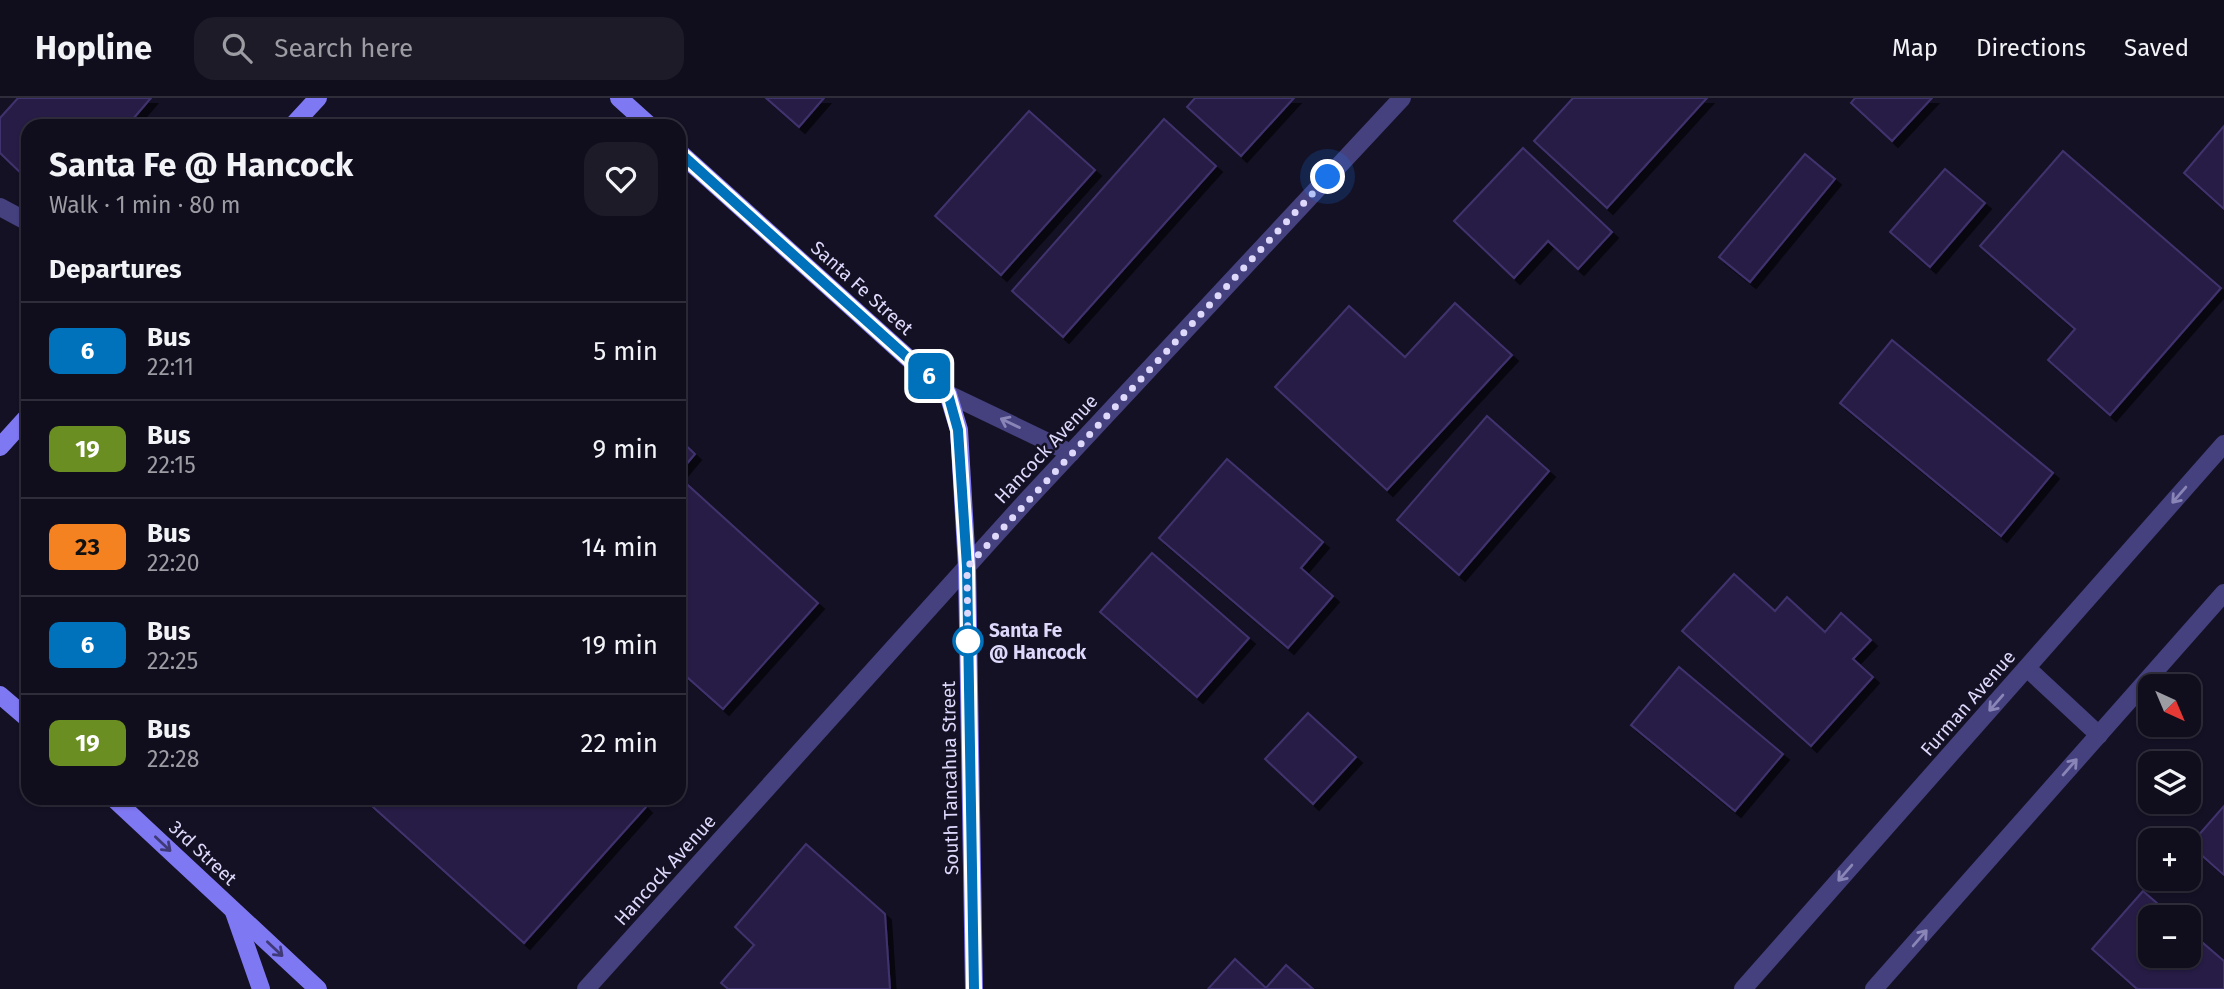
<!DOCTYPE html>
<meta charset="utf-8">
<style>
:root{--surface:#100d1c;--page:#1e1b29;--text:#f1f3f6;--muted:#9c9ca3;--line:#302d3b}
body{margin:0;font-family:"Fira Sans",sans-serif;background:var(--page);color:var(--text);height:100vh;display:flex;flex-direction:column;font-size:26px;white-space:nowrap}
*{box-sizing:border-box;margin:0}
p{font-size:23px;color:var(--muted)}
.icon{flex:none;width:38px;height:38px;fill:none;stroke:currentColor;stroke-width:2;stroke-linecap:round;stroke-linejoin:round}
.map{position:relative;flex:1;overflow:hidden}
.sheet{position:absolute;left:21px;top:21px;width:665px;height:686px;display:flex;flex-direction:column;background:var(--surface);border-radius:21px;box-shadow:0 2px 5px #0004,0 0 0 2px var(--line)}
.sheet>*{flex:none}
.badge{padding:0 14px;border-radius:10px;font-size:24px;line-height:46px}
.needle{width:46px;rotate:136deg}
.buttons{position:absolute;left:2138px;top:576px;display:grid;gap:14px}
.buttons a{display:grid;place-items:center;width:63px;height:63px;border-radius:14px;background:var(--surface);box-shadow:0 2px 5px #0004,0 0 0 2px var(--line);font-size:35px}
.you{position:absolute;width:35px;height:35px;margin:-18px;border:5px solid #fff;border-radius:50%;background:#1a73e8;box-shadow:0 0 0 10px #1a73e833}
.map>.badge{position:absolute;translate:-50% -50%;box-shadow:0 0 0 4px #fff}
h2{padding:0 28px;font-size:26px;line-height:63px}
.round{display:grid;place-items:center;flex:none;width:74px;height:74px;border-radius:21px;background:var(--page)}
.summary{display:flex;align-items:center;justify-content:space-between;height:119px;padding:0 28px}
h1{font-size:33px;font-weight:700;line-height:52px}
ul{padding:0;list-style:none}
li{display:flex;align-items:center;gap:21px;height:98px;padding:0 28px;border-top:2px solid var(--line)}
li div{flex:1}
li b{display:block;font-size:26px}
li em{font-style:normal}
li .badge{min-width:77px;font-weight:700;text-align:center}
header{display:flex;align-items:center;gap:42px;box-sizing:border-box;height:98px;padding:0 35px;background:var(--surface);border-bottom:2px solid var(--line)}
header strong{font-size:33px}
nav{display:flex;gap:38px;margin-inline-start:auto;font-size:24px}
.search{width:490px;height:63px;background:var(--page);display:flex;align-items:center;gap:18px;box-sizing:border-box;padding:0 24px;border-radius:21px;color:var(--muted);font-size:26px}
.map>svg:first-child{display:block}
</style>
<header>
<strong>Hopline</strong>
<div class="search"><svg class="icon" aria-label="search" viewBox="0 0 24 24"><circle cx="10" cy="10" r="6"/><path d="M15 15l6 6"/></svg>Search here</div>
<nav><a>Map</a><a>Directions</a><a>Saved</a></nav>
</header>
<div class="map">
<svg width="2224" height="891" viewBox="0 0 2224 891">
<defs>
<filter id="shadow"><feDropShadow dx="6" dy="6" stdDeviation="0" flood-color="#0009"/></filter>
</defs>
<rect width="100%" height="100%" fill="#151125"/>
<!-- building -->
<g fill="#281f44" stroke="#41336e" stroke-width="2" filter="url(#shadow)">
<path d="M18 0H151L127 28H28V82L0 55V20Z"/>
<path d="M766 0H824L799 29Z"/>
<path d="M1195 0H1294L1241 58 1187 9Z"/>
<path d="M1573 0H1707L1607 110 1534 43Z"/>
<path d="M1855 0H1932L1892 43 1851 5Z"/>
<path d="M1029 13 1095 72 1001 177 935 118Z"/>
<path d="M1164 21 1216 68 1063 239 1012 193Z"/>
<path d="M2224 28V111L2184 75Z"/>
<path d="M1523 50 1612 134 1578 171 1548 143 1514 180 1454 123Z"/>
<path d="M2063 53 2221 190 2110 317 2048 262 2075 231 1980 148Z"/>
<path d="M1805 56 1835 81 1750 184 1719 159Z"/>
<path d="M1945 71 1985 105 1930 169 1890 134Z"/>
<path d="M1455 205 1512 257 1387 392 1275 289 1349 208 1405 259Z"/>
<path d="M1892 242 2053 375 2001 438 1840 305Z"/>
<path d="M1487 318 1549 373 1459 477 1397 422Z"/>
<path d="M679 341 695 356 679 375Z"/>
<path d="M1227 361 1323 444 1301 470 1333 498 1288 550 1159 440Z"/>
<path d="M679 379 818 505 723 611 679 572Z"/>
<path d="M1152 455 1249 540 1197 599 1100 514Z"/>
<path d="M1734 476 1775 513 1787 499 1825 534 1841 515 1871 542 1853 561 1873 579 1811 648 1682 533Z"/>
<path d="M1679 569 1783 656 1735 713 1631 627Z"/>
<path d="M1308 615 1356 659 1313 706 1265 661Z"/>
<path d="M363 700H637L646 709 524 845Z"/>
<path d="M2224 708V777L2190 747Z"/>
<path d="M806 746 885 816 890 891H728L721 885 754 847 735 829Z"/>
<path d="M2143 793 2173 819H2151V858H2189V833L2224 863V891H2137L2092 851Z"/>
<path d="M1235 861 1266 890 1286 867 1313 891H1208Z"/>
</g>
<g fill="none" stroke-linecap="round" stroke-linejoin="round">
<!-- lane -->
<path stroke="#45417f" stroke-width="18" d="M0 109 28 124"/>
<!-- street -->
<g stroke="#45417f" stroke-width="18">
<path d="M948 296 1071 355"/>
<path d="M2027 570 2099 637"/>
<path d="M586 891 1026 403 1402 0"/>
<path d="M1743 891 2224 346"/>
<path d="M1874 891 2224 495"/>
</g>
<!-- secondary -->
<g stroke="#7f78f3" stroke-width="18">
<path d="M619 0 650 28"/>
<path d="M292 28 318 0"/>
<path d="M679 54 948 296 959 332 967 469 974 891"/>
<path d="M0 349 28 318"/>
<path d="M0 597 28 621"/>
<path d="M113 700 318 891"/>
<path d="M234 814 261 891"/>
</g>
</g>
<!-- one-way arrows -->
<defs><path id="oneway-shaft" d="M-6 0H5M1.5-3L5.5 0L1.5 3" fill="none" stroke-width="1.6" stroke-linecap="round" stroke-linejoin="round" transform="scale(1.75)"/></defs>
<g stroke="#8a85b7">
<use href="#oneway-shaft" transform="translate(1010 325) rotate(-154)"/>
<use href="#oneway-shaft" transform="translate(2179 397) rotate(131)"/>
<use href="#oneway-shaft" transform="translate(1996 605) rotate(131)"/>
<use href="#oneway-shaft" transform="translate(2070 669) rotate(-49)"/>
<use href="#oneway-shaft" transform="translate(1845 775) rotate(131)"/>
<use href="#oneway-shaft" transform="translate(1920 840) rotate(-49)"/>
</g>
<g stroke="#3f3a77">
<use href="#oneway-shaft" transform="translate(163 746) rotate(43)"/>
<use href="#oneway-shaft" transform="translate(275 851) rotate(43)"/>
</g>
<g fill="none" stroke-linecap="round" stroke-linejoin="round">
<!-- line casing -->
<g stroke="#fff" stroke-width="16">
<path id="line" d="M679 54 948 296 958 332 967 469 974 891"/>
</g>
<!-- line -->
<use href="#line" stroke="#0072bc" stroke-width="10"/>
<!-- walk -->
<path stroke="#ded8fb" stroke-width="7" stroke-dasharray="0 12.6" d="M968 543V548L967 469 1328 79"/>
</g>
<!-- markers -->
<circle fill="#fff" stroke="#0072bc" stroke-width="3.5" cx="968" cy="543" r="14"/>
<g text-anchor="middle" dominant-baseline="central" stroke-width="5" stroke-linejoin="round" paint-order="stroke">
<!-- street labels -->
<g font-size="19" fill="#ded8fb" stroke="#151125">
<text transform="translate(862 190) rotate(42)">Santa Fe Street</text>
<text transform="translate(1046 351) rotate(-47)">Hancock Avenue</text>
<text transform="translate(1968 605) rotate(-49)">Furman Avenue</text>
<text transform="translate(950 680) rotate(-91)">South Tancahua Street</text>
<text transform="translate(203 755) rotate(43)">3rd Street</text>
<text transform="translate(665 772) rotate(-48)">Hancock Avenue</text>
</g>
<!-- stop labels -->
<g font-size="19" font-weight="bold" fill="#ded8fb" stroke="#151125" text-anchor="start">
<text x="989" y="532">Santa Fe<tspan x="989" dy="22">@ Hancock</tspan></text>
</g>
</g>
</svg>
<div class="buttons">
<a><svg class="needle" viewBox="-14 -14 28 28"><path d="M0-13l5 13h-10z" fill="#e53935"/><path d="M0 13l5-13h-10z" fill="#9c9ca3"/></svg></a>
<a><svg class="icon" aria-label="layers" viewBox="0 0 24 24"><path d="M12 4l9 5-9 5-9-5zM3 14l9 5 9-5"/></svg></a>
<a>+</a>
<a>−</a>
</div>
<div class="you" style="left:1328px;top:79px"></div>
<b class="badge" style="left:929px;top:278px;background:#0072bc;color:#fff">6</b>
<section class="sheet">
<div class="summary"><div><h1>Santa Fe @ Hancock</h1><p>Walk · 1 min · 80 m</p></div><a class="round"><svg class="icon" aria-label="heart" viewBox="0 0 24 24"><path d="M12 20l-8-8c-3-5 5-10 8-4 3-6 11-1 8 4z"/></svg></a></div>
<h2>Departures</h2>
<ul>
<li><span class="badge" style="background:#0072bc;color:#fff">6</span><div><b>Bus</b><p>22:11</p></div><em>5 min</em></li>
<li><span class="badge" style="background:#6b8e23;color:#fff">19</span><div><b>Bus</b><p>22:15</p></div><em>9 min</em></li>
<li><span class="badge" style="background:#f58220;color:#111">23</span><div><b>Bus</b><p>22:20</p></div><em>14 min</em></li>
<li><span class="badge" style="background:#0072bc;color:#fff">6</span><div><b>Bus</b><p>22:25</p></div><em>19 min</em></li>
<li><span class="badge" style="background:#6b8e23;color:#fff">19</span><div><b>Bus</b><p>22:28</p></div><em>22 min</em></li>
</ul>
</section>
</div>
